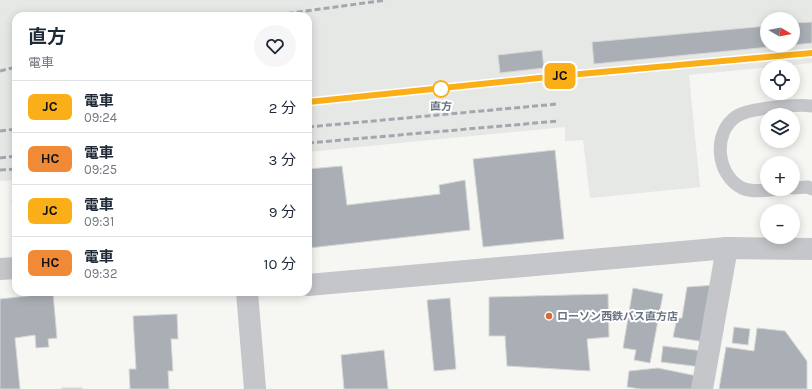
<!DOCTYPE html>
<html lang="ja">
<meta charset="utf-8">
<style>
:root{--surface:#fff;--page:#f6f6f7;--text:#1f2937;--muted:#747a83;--line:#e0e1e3}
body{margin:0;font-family:Karla,"Noto Sans JP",sans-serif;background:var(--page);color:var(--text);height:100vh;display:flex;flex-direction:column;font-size:15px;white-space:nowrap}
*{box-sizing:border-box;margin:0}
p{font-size:13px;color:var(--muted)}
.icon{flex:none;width:22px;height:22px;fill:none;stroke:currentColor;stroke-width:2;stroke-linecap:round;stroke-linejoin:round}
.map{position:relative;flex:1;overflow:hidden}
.details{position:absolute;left:12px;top:12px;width:300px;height:284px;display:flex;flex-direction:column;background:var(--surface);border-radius:12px;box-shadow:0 2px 10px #0003}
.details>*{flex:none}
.badge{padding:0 8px;border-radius:6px;font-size:14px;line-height:26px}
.needle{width:26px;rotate:99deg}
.fabs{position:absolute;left:760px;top:12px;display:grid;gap:8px}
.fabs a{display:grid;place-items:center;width:40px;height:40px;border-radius:50%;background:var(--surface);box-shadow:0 2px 10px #0003;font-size:20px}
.map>.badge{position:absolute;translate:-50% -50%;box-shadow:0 0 0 2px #fff}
.round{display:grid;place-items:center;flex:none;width:42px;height:42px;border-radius:21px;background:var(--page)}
.headline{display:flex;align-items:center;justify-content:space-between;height:68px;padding:0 16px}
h1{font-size:19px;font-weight:700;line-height:30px}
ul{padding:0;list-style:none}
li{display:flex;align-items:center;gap:12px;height:52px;padding:0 16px;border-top:1px solid var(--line)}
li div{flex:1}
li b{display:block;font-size:15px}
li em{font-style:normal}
li .badge{min-width:44px;font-weight:700;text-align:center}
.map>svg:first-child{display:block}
</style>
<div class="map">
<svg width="812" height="389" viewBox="0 0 812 389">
<rect width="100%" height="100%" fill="#f6f6f3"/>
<!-- built -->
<path fill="#e6e8e6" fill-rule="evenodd" d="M0 0H812V63L689 75 700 187 590 198 583 140 565 141V127L308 152V16H16V180L0 181ZM767 19H793V45H767Z"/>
<!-- building -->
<g fill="#a9afb5" stroke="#d7d7d5">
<path d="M812 22V43L793 45V23Z"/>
<path d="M767 26V45H791L594 64 592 42Z"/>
<path d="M542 50 544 68 500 73 498 55Z"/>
<path d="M555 150 564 239 483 247 473 159Z"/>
<path d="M342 166 347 205 440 194 439 185 465 180 470 230 309 248 308 238V169Z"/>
<path d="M12 199H16V212H13Z"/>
<path d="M716 285 705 342 673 337 677 318H682L687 287Z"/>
<path d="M633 288 663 294 650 363 634 360 636 350 623 348Z"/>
<path d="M53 293 57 338 48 339 49 347 36 348 35 335 15 338 20 389H0V299Z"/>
<path d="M608 294 609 337 587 339 590 371 507 366 505 336H489V297Z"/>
<path d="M450 298 456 369 434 371 427 300Z"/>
<path d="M177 314 178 339H171L173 371H168L169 389H130L129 369H136L133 316Z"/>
<path d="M734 327 750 329 748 345 732 343Z"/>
<path d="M757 328 785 331 807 361V389H719L726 347 754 351Z"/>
<path d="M663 346 703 351 701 367 661 362Z"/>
<path d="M384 350 388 389H344L341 355Z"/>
<path d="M658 368 697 376 695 389H641L627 387 629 371Z"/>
<rect x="62" y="388" width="20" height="1"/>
</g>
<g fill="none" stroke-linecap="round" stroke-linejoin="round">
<!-- lane -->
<g stroke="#c4c6ca" stroke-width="13">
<path d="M793 188 808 187 812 189"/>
<path d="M781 189C769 190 753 193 742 188 716 175 712 132 737 116 749 108 797 104 812 106"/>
</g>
<!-- street -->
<g stroke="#c4c6ca" stroke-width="22">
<path d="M0 269 16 268"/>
<path d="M308 285 727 248 812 249"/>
<path d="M247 292 255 389"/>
<path d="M702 389 727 248"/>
</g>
<!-- rail -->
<g stroke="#a3a7ad" stroke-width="3" stroke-dasharray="6 3" stroke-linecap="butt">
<path d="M270 16 386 0"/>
<path d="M0 71 16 67"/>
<path d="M308 102 558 76 812 53"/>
<path d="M308 127 557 104"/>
<path d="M0 131 16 129"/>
<path d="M308 143 559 121"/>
<path d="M0 158 16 156"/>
<path d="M0 170 16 169"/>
</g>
</g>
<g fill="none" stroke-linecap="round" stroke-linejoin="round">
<!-- line casing -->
<g stroke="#fff" stroke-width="9">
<path id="line" d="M308 102 558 76 812 53"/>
</g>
<!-- line -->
<use href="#line" stroke="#faaf18" stroke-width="6"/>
</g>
<!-- markers -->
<circle fill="#fff" stroke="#faaf18" stroke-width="2" cx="441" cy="89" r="8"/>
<circle fill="#d76831" stroke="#fff" stroke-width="1.5" cx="549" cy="316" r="4"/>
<g text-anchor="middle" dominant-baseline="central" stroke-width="4" stroke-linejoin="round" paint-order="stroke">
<!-- stop labels -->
<g font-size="11" font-weight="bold" fill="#677382" stroke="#fff">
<text x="441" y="106">直方</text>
</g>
<!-- poi labels -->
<g font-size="11" font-weight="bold" fill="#677382" stroke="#fff" text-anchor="start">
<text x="557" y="316">ローソン西鉄バス直方店</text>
</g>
</g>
</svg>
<div class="fabs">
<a><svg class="needle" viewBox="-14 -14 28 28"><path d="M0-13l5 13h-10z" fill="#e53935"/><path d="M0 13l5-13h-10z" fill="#747a83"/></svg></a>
<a><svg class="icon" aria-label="locate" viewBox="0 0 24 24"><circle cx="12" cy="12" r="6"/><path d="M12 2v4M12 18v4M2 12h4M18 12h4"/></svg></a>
<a><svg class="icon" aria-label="layers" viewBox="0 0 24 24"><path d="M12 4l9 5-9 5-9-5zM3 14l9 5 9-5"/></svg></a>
<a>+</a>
<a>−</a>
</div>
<b class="badge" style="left:560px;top:76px;background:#faaf18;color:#111">JC</b>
<section class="details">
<div class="headline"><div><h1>直方</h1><p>電車</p></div><a class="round"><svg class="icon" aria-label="heart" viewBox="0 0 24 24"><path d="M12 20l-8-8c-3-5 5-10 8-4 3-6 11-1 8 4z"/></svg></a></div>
<ul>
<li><span class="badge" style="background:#faaf18;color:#111">JC</span><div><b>電車</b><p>09:24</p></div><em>2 分</em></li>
<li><span class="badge" style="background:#f08a37;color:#111">HC</span><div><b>電車</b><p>09:25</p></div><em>3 分</em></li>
<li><span class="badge" style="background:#faaf18;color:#111">JC</span><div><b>電車</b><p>09:31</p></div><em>9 分</em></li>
<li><span class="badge" style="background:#f08a37;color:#111">HC</span><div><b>電車</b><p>09:32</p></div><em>10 分</em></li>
</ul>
</section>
</div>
